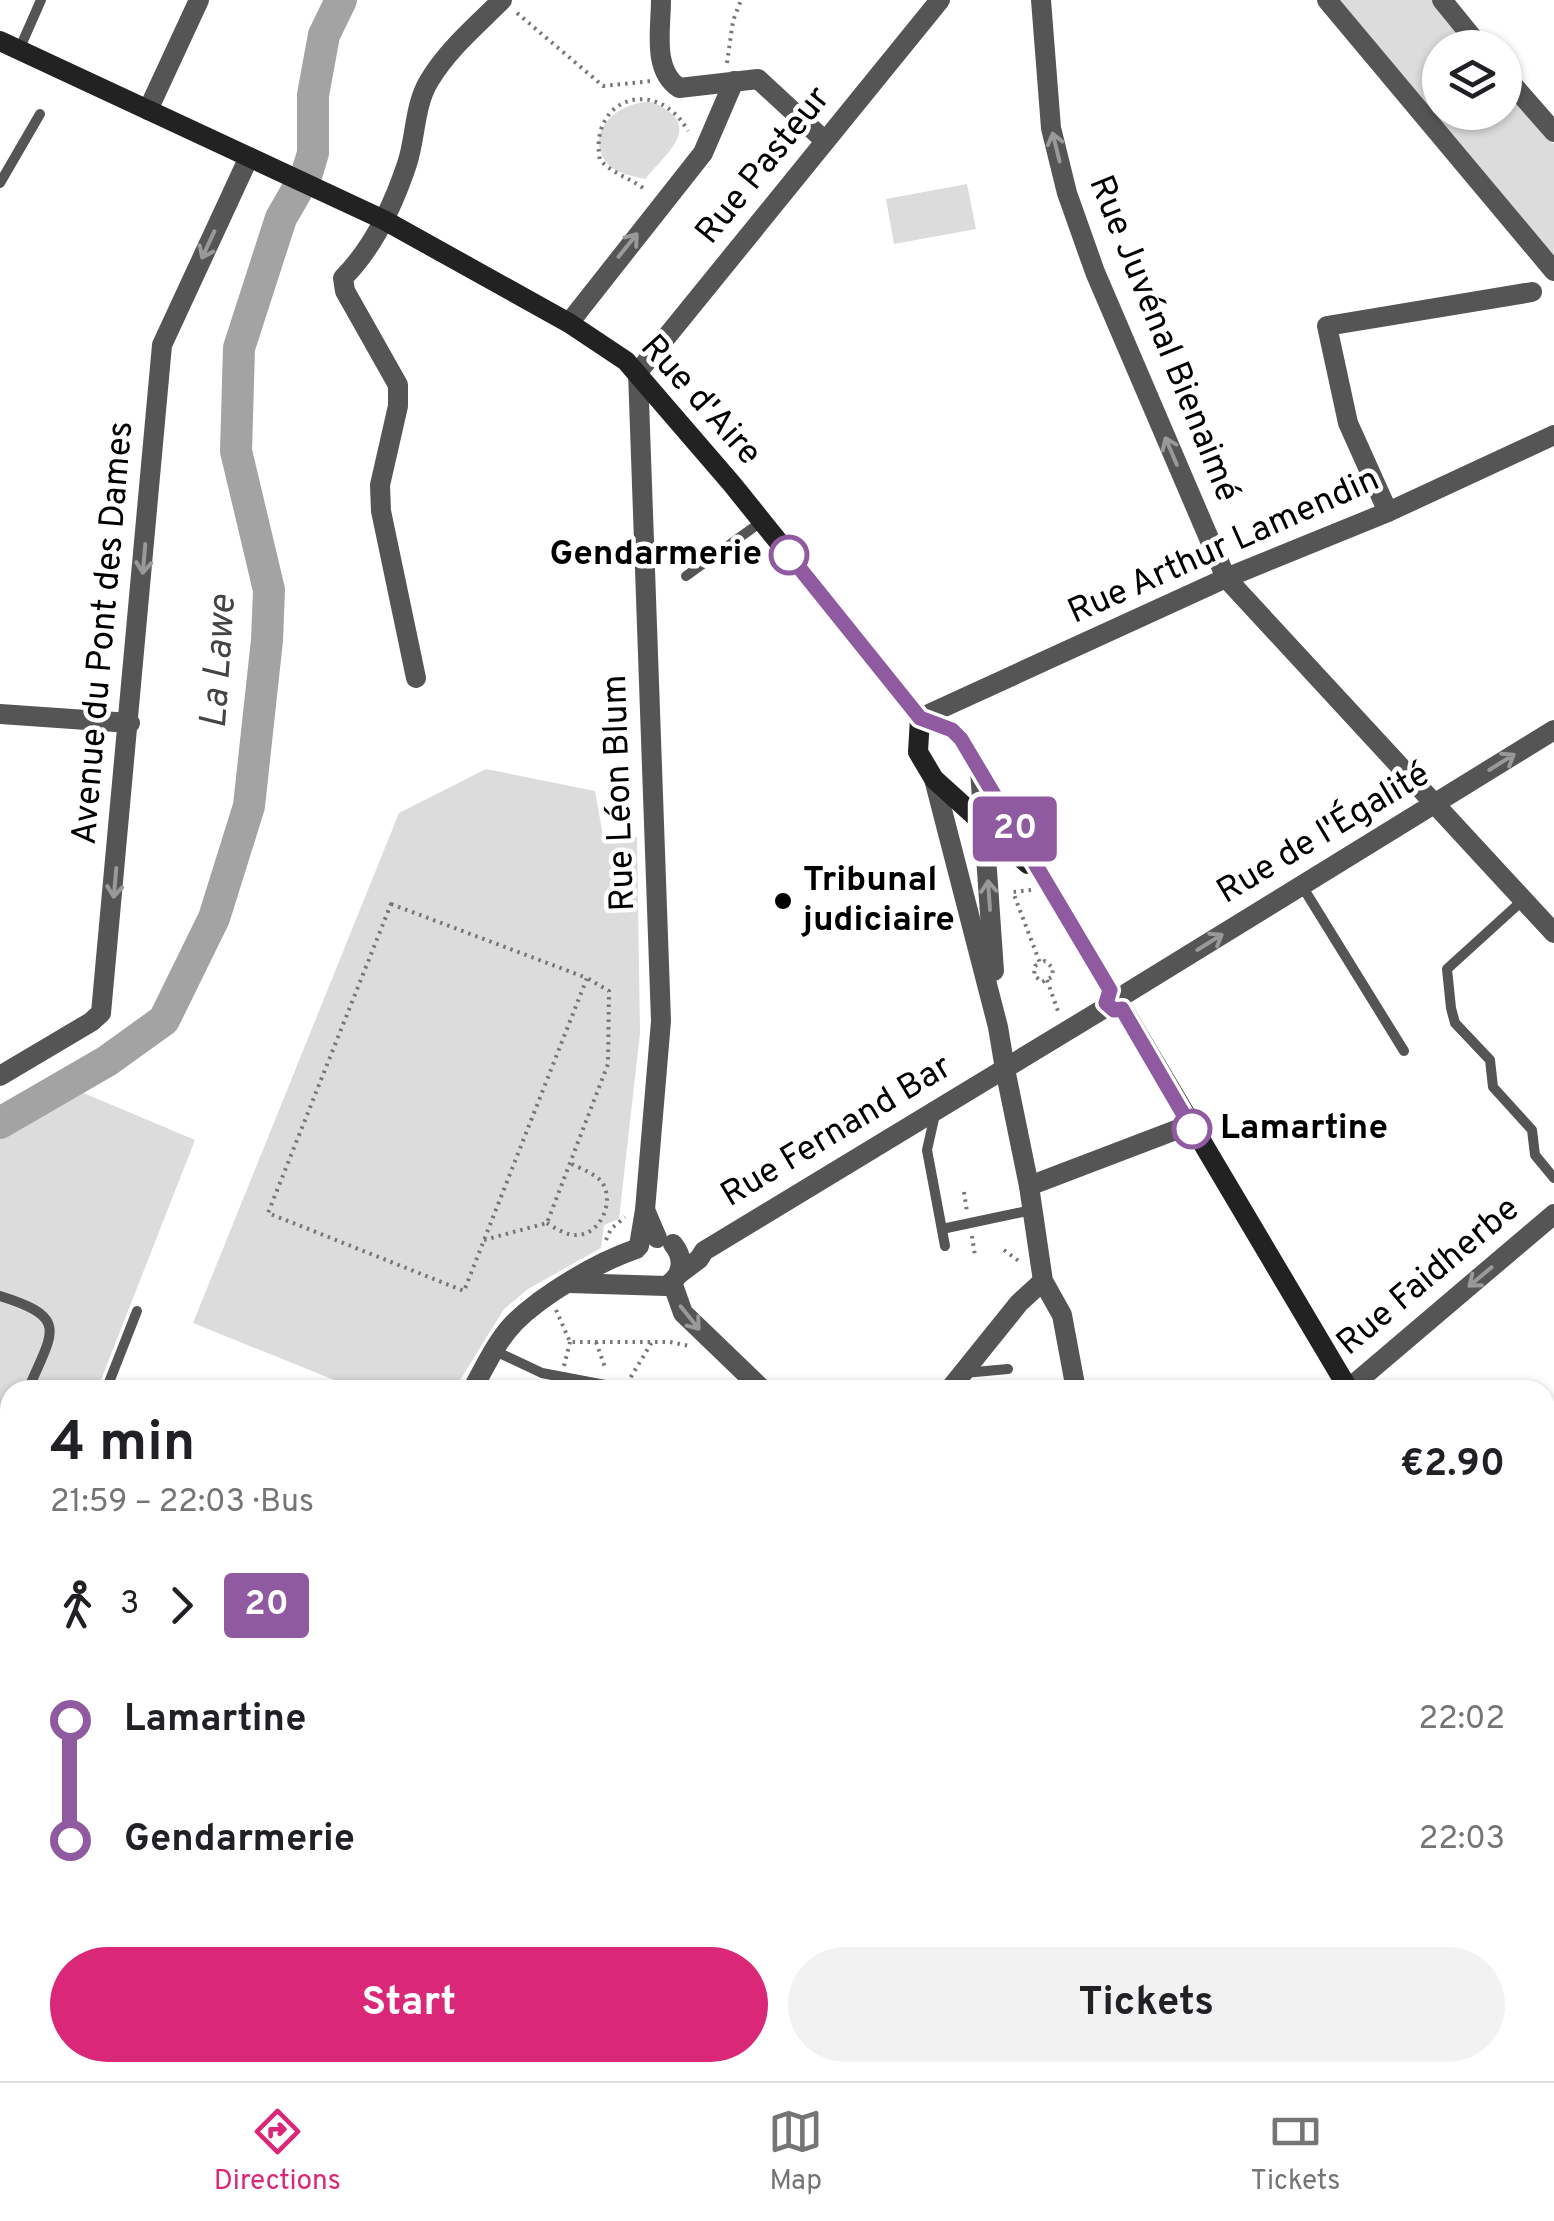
<!DOCTYPE html>
<meta charset="utf-8">
<style>
:root{--surface:#fff;--page:#f2f2f2;--text:#202124;--muted:#757577;--line:#e0e0e0;--accent:#db2777}
body{margin:0;font-family:Overpass,sans-serif;background:var(--page);color:var(--text);height:100vh;display:flex;flex-direction:column;font-size:38px;white-space:nowrap}
*{box-sizing:border-box;margin:0}
p{font-size:32px;color:var(--muted)}
.icon{flex:none;width:55px;height:55px;fill:none;stroke:currentColor;stroke-width:2;stroke-linecap:round;stroke-linejoin:round}
.map{position:relative;flex:1;overflow:hidden}
.sheet{position:absolute;left:0px;top:1380px;width:1555px;height:702px;display:flex;flex-direction:column;background:var(--surface);border-radius:30px 30px 0 0;box-shadow:0 2px 8px #0004}
.sheet>*{flex:none}
.badge{padding:0 20px;border-radius:8px;font-size:35px;line-height:65px}
.fabs{position:absolute;left:1422px;top:30px;display:grid;gap:20px}
.fabs a{display:grid;place-items:center;width:100px;height:100px;border-radius:50%;background:var(--surface);box-shadow:0 2px 8px #0004;font-size:50px}
.map>.badge{position:absolute;translate:-50% -50%;box-shadow:0 0 0 5px #fff}
.legs{display:flex;align-items:center;gap:15px;height:110px;padding:0 50px;font-size:32px}
.legs p{margin-inline-start:auto}
.head{display:flex;align-items:center;justify-content:space-between;height:170px;padding:0 50px}
h1{font-size:55px;font-weight:700;line-height:75px}
.cta{display:flex;gap:20px;margin-top:auto;padding:20px 50px}
.cta a{flex:1;height:115px;border-radius:60px;background:var(--accent);color:#fff;font-size:40px;font-weight:700;line-height:115px;text-align:center}
.cta a+a{background:var(--page);color:var(--text)}
ul{padding:0 50px;list-style:none}
li{display:flex;align-items:center;gap:35px;height:120px;font-size:38px}
li i{display:grid;place-items:center;width:15px;height:100%;margin:0 12px;background:currentColor}
li i::after{content:'';width:25px;height:25px;margin:-12px;border:8px solid;border-radius:50%;background:var(--surface)}
li p{margin-inline-start:auto}
li:first-child i{background:linear-gradient(#0000 50%,currentColor 0)}
li:last-child i{background:linear-gradient(currentColor 50%,#0000 0)}
.menu{display:flex;justify-content:space-around;align-items:center;height:140px;border-top:2px solid var(--line);background:var(--surface);font-size:28px;color:var(--muted)}
.menu a{display:grid;justify-items:center;gap:5px}
.menu .on{color:var(--accent)}
.map>svg:first-child{display:block}
</style>
<div class="map">
<svg width="1554" height="2081" viewBox="0 0 1554 2081">
<rect width="100%" height="100%" fill="#fff"/>
<!-- green -->
<g fill="#dcdcdc">
<path d="M1340 0H1432L1472 47 1440 48V112H1505V86L1554 144V259Z"/>
<path d="M652 102C705 124 669 151 645 179 633 176 617 174 608 164 581 132 620 100 652 102Z"/>
<path d="M967 184 976 229 894 244 886 199Z"/>
<path d="M486 769 595 791 604 841 637 837 640 1033 619 1219 604 1225 601 1248 528 1289 504 1309 454 1390H359L193 1323 399 813Z"/>
<path d="M67 1086 195 1140 97 1390H10V1807L0 1802V1128Z"/>
</g>
<g fill="none" stroke-linecap="round" stroke-linejoin="round">
<!-- river -->
<path stroke="#a3a3a3" stroke-width="32" d="M0 1123 107 1061 164 1020 214 918 249 806 267 640 269 590 236 451 239 348 281 218 307 173 313 153V95L324 35 341 0"/>
<!-- path -->
<g stroke="#777" stroke-width="4" stroke-dasharray="2.5 5" stroke-linecap="butt">
<path d="M517 13 603 86 651 81"/>
<path d="M727 63 733 21 741 0"/>
<path d="M643 188C628 177 613 174 600 160 588 98 657 75 688 131"/>
<path d="M1031 890 1013 892 1040 963 1045 961 1053 968 1052 977 1042 982 1034 975 1035 966 1040 963"/>
<path d="M391 904 587 978 464 1291 268 1213Z"/>
<path d="M1047 980 1059 1014"/>
<path d="M964 1192 967 1212"/>
<path d="M547 1223C555 1228 567 1236 577 1235 602 1235 617 1196 599 1179 591 1172 579 1168 570 1163"/>
<path d="M972 1236 975 1256"/>
<path d="M484 1240 547 1223 608 1064 609 991 587 978"/>
<path d="M606 1240 611 1229 625 1217"/>
<path d="M1004 1250 1020 1262"/>
<path d="M556 1310 570 1342H670L690 1346"/>
<path d="M596 1342 606 1370"/>
<path d="M564 1366 570 1342"/>
<path d="M623 1390 652 1342"/>
<path d="M0 1789 10 1788"/>
</g>
<!-- service -->
<g stroke="#555" stroke-width="10">
<path d="M19 50 41 0"/>
<path d="M0 183 40 114"/>
<path d="M686 576 761 522"/>
<path d="M1302 886 1404 1051"/>
<path d="M1523 900 1447 969 1451 1008 1455 1023 1490 1060 1493 1087 1532 1130 1535 1155 1554 1178"/>
<path d="M936 1110 927 1150 945 1246"/>
<path d="M942 1229 1032 1210"/>
<path d="M0 1296C71 1318 52 1332 28 1390"/>
<path d="M495 1351 542 1373 563 1377"/>
<path d="M964 1373 1008 1369"/>
<path d="M106 1390 137 1311"/>
<path d="M563 1390V1377L605 1385 604 1390"/>
<path d="M10 1435 5 1448 10 1465"/>
<path d="M702 2081 714 2072"/>
</g>
<!-- minor -->
<g stroke="#555" stroke-width="20">
<path d="M661 0C661 29 652 70 679 88L758 79 825 141"/>
<path d="M1327 0 1554 271"/>
<path d="M1442 0 1481 48"/>
<path d="M1505 76 1554 132"/>
<path d="M148 110 199 0"/>
<path d="M569 323 703 153 734 81"/>
<path d="M638 372 940 0"/>
<path d="M1388 512 1348 423 1327 326 1532 292"/>
<path d="M1226 578 1554 933"/>
<path d="M416 678 381 511 380 485 398 406V385L345 291 343 278C374 247 393 206 407 164 416 137 414 106 429 81 447 50 477 25 502 0"/>
<path d="M0 714 130 723"/>
<path d="M1005 1069 1029 1186 1043 1281 1062 1315 1076 1390"/>
<path d="M1029 1186 1189 1125"/>
<path d="M672 1282 683 1313 763 1390"/>
<path d="M949 1390 1019 1303 1043 1281"/>
<path d="M1347 1390 1554 1214"/>
<path d="M1545 1636 1554 1627"/>
<path d="M1545 1828 1554 1824"/>
<path d="M0 2049 10 2063"/>
<path d="M328 2072 336 2081"/>
<path d="M672 2072 678 2081"/>
<path d="M742 2072 745 2081"/>
<path d="M1073 2072 1082 2081"/>
<path d="M1279 2072 1286 2081"/>
<path d="M532 2081 542 2072"/>
<path d="M1032 2081 1040 2072"/>
</g>
<!-- tertiary -->
<g stroke="#555" stroke-width="20">
<path d="M1041 0 1051 128 1067 193 1095 272 1226 578"/>
<path d="M638 372 661 1021 645 1210 639 1246"/>
<path d="M920 718 1226 578 1388 512 1554 435"/>
<path d="M980 770 994 971"/>
<path d="M934 779 998 1027 1005 1069"/>
<path d="M1127 993 1554 730"/>
<path d="M0 1076 91 1022 101 1013 162 345 249 157"/>
<path d="M645 1210 657 1238"/>
<path d="M679 1274 699 1259 704 1251 1108 1006"/>
<path d="M569 1283 666 1286C683 1276 685 1259 673 1244"/>
<path d="M472 1390C485 1367 496 1342 514 1323 543 1294 598 1262 636 1249"/>
<path d="M229 2081 242 2072"/>
</g>
<!-- secondary -->
<g stroke="#222" stroke-width="20">
<path d="M0 41 384 220 569 323 626 361 732 484 920 718"/>
<path d="M920 718 952 730 961 739 1110 989"/>
<path d="M920 718 918 752 934 779 1028 864"/>
<path d="M1123 1009 1349 1390"/>
<path d="M1545 1711 1554 1726"/>
</g>
</g>
<!-- one-way arrows -->
<defs><path id="oneway-shaft" d="M-6 0H5M1.5-3L5.5 0L1.5 3" fill="none" stroke-width="1.6" stroke-linecap="round" stroke-linejoin="round" transform="scale(2.5)"/></defs>
<g stroke="#999">
<use href="#oneway-shaft" transform="translate(1056 147) rotate(-104)"/>
<use href="#oneway-shaft" transform="translate(208 245) rotate(115)"/>
<use href="#oneway-shaft" transform="translate(628 245) rotate(-51)"/>
<use href="#oneway-shaft" transform="translate(1171 451) rotate(-113)"/>
<use href="#oneway-shaft" transform="translate(144 559) rotate(95)"/>
<use href="#oneway-shaft" transform="translate(1502 762) rotate(-32)"/>
<use href="#oneway-shaft" transform="translate(115 883) rotate(95)"/>
<use href="#oneway-shaft" transform="translate(989 895) rotate(-94)"/>
<use href="#oneway-shaft" transform="translate(1210 942) rotate(-32)"/>
<use href="#oneway-shaft" transform="translate(1480 1277) rotate(140)"/>
<use href="#oneway-shaft" transform="translate(690 1318) rotate(51)"/>
</g>
<g fill="none" stroke-linecap="round" stroke-linejoin="round">
<!-- line-1 casing -->
<g stroke="#fff" stroke-width="22">
<path id="line-1" d="M789 555 920 718 952 730 961 739 1110 990 1106 1003 1114 1010 1122 1009 1192 1129"/>
</g>
<!-- line-1 -->
<use href="#line-1" stroke="#8f5aa0" stroke-width="15"/>
</g>
<!-- markers -->
<g fill="#fff" stroke="#8f5aa0" stroke-width="5">
<circle cx="789" cy="555" r="18"/>
<circle cx="1192" cy="1129" r="18"/>
</g>
<circle fill="#000" stroke="#fff" stroke-width="4" cx="783" cy="901" r="10"/>
<g text-anchor="middle" dominant-baseline="central" stroke-width="9" stroke-linejoin="round" paint-order="stroke">
<!-- street labels -->
<g font-size="35" fill="#000" stroke="#fff">
<text transform="translate(764 166) rotate(-51)">Rue Pasteur</text>
<text transform="translate(1163 339) rotate(68)">Rue Juvénal Bienaimé</text>
<text transform="translate(700 401) rotate(48)">Rue d'Aire</text>
<text transform="translate(1224 547) rotate(-24)">Rue Arthur Lamendin</text>
<text transform="translate(104 633) rotate(-85)">Avenue du Pont des Dames</text>
<text transform="translate(620 793) rotate(-92)">Rue Léon Blum</text>
<text transform="translate(1324 834) rotate(-31)">Rue de l'Égalité</text>
<text transform="translate(837 1132) rotate(-31)">Rue Fernand Bar</text>
<text transform="translate(1429 1277) rotate(-40)">Rue Faidherbe</text>
</g>
<!-- stop labels -->
<g font-size="35" font-weight="bold" fill="#000" stroke="#fff" text-anchor="end">
<text x="762" y="555">Gendarmerie</text>
<text x="1220" y="1129" text-anchor="start">Lamartine</text>
</g>
<!-- poi labels -->
<g font-size="35" font-weight="bold" fill="#000" stroke="#fff" text-anchor="start">
<text x="803" y="881">Tribunal<tspan x="803" dy="40">judiciaire</tspan></text>
</g>
<!-- water labels -->
<g font-size="38" font-style="italic" fill="#444" stroke="#fff">
<text transform="translate(220 662) rotate(-86)">La Lawe</text>
</g>
</g>
</svg>
<div class="fabs">
<a><svg class="icon" aria-label="layers" viewBox="0 0 24 24"><path d="M12 4l9 5-9 5-9-5zM3 14l9 5 9-5"/></svg></a>
</div>
<b class="badge" style="left:1015px;top:829px;background:#8f5aa0;color:#fff">20</b>
<section class="sheet">
<div class="head"><div><h1>4 min</h1><p>21:59 – 22:03 · Bus</p></div><b>€2.90</b></div>
<div class="legs"><svg class="icon" aria-label="walk" viewBox="0 0 24 24"><circle cx="13" cy="4" r="2"/><path d="M13 8l-2 6 4 7M11 14l-3 7M7 12l3-4h3l4 4"/></svg>3<svg class="icon" aria-label="forward" viewBox="0 0 24 24"><path d="M9 5l7 7-7 7"/></svg><b class="badge" style="background:#8f5aa0;color:#fff">20</b></div>
<ul>
<li><i style="color:#8f5aa0"></i><b>Lamartine</b><p>22:02</p></li>
<li><i style="color:#8f5aa0"></i><b>Gendarmerie</b><p>22:03</p></li>
</ul>
<div class="cta"><a>Start</a><a>Tickets</a></div>
</section>
</div>
<nav class="menu">
<a class="on"><svg class="icon" aria-label="directions" viewBox="0 0 24 24"><path d="M12 3l9 9-9 9-9-9zM9 14v-3h6M13 9l2 2-2 2"/></svg>Directions</a>
<a><svg class="icon" aria-label="map" viewBox="0 0 24 24"><path d="M3 6l6-2 6 2 6-2v14l-6 2-6-2-6 2zM9 4v14M15 6v14"/></svg>Map</a>
<a><svg class="icon" aria-label="tickets" viewBox="0 0 24 24"><path d="M3 7h18v10H3zM15 7v10"/></svg>Tickets</a>
</nav>
